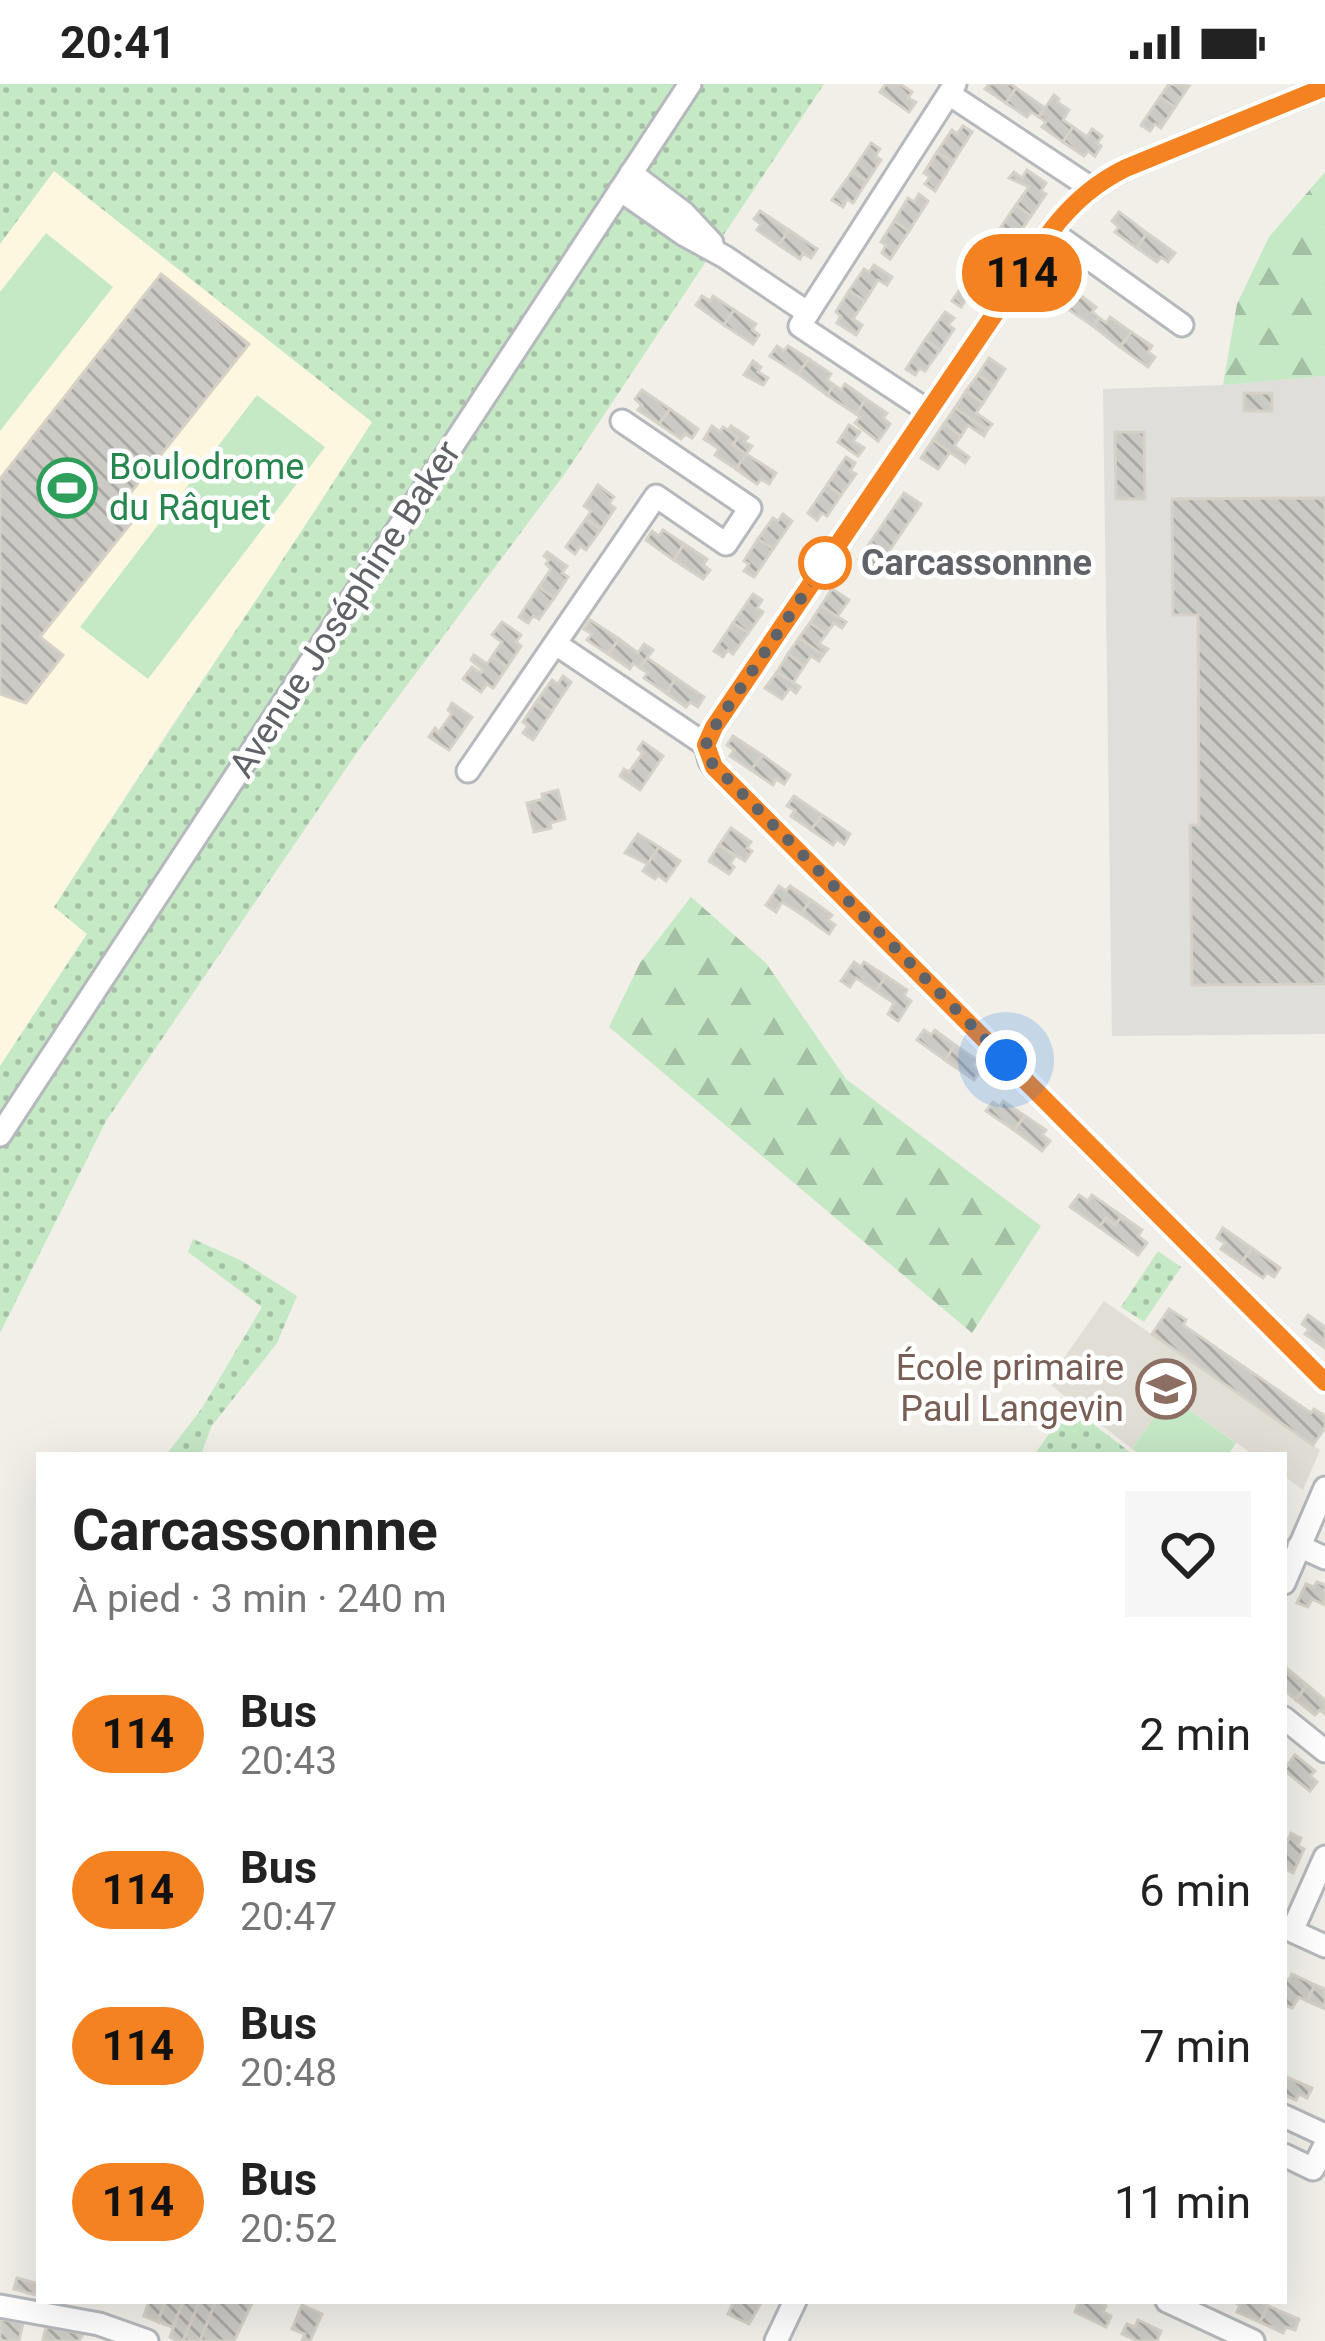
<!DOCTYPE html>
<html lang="fr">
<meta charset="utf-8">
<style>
:root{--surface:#fff;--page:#f6f6f6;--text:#222;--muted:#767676}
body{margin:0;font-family:Roboto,sans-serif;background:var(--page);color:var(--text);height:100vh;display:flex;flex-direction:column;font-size:45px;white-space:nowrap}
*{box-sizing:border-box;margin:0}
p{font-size:39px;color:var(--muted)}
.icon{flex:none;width:66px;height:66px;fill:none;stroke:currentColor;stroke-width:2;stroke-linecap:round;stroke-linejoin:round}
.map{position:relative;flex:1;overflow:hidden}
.panel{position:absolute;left:36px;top:1368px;width:1251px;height:852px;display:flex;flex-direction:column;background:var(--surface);border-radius:0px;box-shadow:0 12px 48px #0002}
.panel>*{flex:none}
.badge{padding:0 24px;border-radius:39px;font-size:42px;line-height:78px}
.you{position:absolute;width:60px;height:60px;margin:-30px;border:9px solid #fff;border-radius:50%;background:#1a73e8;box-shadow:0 0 0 18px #1a73e833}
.map>.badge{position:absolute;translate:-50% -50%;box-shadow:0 0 0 6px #fff}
.round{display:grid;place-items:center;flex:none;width:126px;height:126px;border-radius:0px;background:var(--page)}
.overview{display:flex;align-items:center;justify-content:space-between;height:204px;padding:0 36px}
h1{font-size:57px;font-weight:700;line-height:90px}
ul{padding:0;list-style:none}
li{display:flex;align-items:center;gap:36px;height:156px;padding:0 36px}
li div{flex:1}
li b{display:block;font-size:45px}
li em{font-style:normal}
li .badge{min-width:132px;font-weight:700;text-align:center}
.status{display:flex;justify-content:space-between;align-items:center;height:84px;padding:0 60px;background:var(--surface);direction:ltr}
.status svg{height:33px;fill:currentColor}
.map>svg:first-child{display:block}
</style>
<div class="status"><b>20:41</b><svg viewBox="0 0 49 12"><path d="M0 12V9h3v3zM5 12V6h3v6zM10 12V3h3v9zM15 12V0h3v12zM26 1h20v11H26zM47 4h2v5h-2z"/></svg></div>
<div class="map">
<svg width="1325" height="2257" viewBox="0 0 1325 2257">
<defs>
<pattern id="grass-dots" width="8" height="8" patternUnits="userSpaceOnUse" patternTransform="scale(3)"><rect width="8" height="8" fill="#c5e8c5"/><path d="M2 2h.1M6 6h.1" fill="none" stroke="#a3c0a4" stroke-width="1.8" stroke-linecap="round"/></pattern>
<pattern id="forest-firs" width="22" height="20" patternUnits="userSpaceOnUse" patternTransform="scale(3)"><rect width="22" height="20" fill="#c5e8c5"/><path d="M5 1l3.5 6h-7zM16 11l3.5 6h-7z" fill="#a3c0a4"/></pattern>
<pattern id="building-back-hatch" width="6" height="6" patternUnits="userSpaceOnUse" patternTransform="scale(3)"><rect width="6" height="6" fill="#cccac5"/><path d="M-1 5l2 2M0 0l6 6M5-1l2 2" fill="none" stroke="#a9a8a4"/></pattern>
</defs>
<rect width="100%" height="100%" fill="#f1efe8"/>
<!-- commercial -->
<path fill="#fef7e0" d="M54 87 372 338 271 496 171 642 55 822 87 849 0 982V160Z"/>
<!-- industrial -->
<path fill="#e0deda" d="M1325 292V950L1112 952 1103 305 1223 301Z"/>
<!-- education -->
<path fill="#e1ded6" d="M1104 1217 1151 1250 1169 1225 1186 1236 1184 1241 1310 1328 1314 1325 1325 1332V1344L1313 1361 1320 1366 1303 1406 1284 1392V1371H1254L1169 1312 1132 1365 1047 1298Z"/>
<!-- grass -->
<g fill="url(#grass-dots)">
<path d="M0 0H824L566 388 360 664 106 1037 0 1249V982L87 850 54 823C159 660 268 501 372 338L54 87 0 160Z"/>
<path d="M193 1155 240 1176 297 1212 277 1259 211 1343 201 1371H166L202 1324 262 1223 188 1168Z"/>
<path d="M1158 1167 1181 1183 1144 1238 1121 1223Z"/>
<path d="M1069 1322 1134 1371H1034Z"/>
</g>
<!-- forest -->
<g fill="url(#forest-firs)">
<path d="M1325 88V292L1223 301 1237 220 1269 153Z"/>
<path d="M691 813 766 879 846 995 1041 1142 972 1249 609 943 640 879Z"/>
</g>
<!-- pitch -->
<g fill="#c5e8c5">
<path d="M46 149 113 203 0 347V208Z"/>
<path d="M257 311 325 363 148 595 80 543Z"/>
<path d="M1169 1312 1236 1359 1228 1371H1141L1132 1365Z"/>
</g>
<!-- building -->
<g fill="url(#building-back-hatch)" stroke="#d6d1c6" stroke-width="3">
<path d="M886 0H900L912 8 908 14 916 18 909 28 880 8Z"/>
<path d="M989 0H1011L1016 4 1006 19 985 5Z"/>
<path d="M1169 0 1189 2 1175 23 1160 13Z"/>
<path d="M1016 4 1045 24 1039 33 1031 28 1027 33 1006 19Z"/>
<path d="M1054 11 1059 15 1057 18 1069 26 1063 36 1073 43 1063 58 1042 43 1046 38 1039 33Z"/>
<path d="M1160 13 1175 23 1161 44 1155 40 1150 47 1141 41Z"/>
<path d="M963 42 972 48 953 78 937 68 952 46 957 50Z"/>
<path d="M1073 43 1087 53 1092 45 1102 52 1097 59 1101 62 1095 72 1088 67 1084 72 1063 58Z"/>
<path d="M871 59 880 65 875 72 881 76 867 97 852 88Z"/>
<path d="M937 68 953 78 935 107 925 100 930 93 924 89Z"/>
<path d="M1027 86 1046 99 1041 107 1046 110 1031 132 1016 121 1029 103 1009 94 1014 88 1022 94Z"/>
<path d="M852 88 867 97 853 119 847 115 843 123 832 116Z"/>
<path d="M919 110 928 117 909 147 894 137 908 114 914 118Z"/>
<path d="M1016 121 1031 132 1017 152 1012 149 1007 156 997 149Z"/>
<path d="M760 127 789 146 779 161 757 146 761 140 754 135Z"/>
<path d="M1119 128 1147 149 1137 164 1115 148 1119 143 1112 137Z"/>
<path d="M894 137 909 147 890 175 882 169 886 161 881 158Z"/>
<path d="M789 146 817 165 811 174 803 169 800 175 779 161Z"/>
<path d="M1147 149 1175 169 1168 178 1161 173 1157 178 1137 164Z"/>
<path d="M991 160 1000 166 995 174 1000 178 986 199 971 189Z"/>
<path d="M874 181 892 193 887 201 878 196 865 217 849 207 864 185 869 188Z"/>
<path d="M971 189 986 199 972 220 966 216 961 223 952 217Z"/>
<path d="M161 190 249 260 128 412 143 424 40 553 63 571 26 619 0 610V395Z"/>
<path d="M1044 193 1051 198 1054 193 1076 208 1065 223 1037 202Z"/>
<path d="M849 207 865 217 853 235 862 241 856 251 837 239 841 232 836 228Z"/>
<path d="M1076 208 1096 223 1092 228 1099 234 1093 242 1065 223Z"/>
<path d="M702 212 710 217 713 212 734 226 724 241 696 221Z"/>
<path d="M734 226 756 240 752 246 759 251 753 260 724 241Z"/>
<path d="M945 228 954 234 948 241 954 245 940 266 925 256Z"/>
<path d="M1110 233 1131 248 1120 263 1093 242 1099 234 1106 239Z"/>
<path d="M1131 248 1152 262 1148 268 1155 273 1148 283 1120 263Z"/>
<path d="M925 256 940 266 925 287 920 284 915 291 906 285Z"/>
<path d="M777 262 784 267 788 262 809 275 798 290 770 272Z"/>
<path d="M989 274 1005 285 994 302 978 291Z"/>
<path d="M809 275 831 290 827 296 834 301 827 311 798 290Z"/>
<path d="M753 277 761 283 758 288 768 294 763 301 744 291Z"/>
<path d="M978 291 994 302 983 319 966 307Z"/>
<path d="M845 300 866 315 856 330 827 311 834 301 841 306Z"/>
<path d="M642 306 670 325 659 340 638 326 642 321 635 315Z"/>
<path d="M966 307 983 319 976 329 992 340 987 346 955 324Z"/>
<rect x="1244" y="309" width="28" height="18"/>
<path d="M866 315 887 329 883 334 890 340 878 357 855 339 860 333 856 330Z"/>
<path d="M955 324 987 346 984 352 968 341 961 352 944 340Z"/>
<path d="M670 325 698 345 692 354 685 350 681 355 659 340Z"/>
<path d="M944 340 961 352 954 362 969 373 965 379 933 356Z"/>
<path d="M849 341 860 348 853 357 864 364 858 372 838 358Z"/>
<path d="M712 342 720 348 723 343 738 353 733 361 746 370 736 385 715 371 719 365 704 355Z"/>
<path d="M731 342 748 353 744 358 752 362 746 370 733 361 738 353 728 346Z"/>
<path d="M1115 348H1144L1145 415H1116Z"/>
<path d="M933 356 950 368 938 385 921 374Z"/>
<path d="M746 370 776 389 769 400 761 395 757 400 736 385Z"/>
<path d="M846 373 855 379 850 387 856 390 841 411 827 401Z"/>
<path d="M598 401 614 413 609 420 615 424 601 445 586 435 591 427 584 422Z"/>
<path d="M827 401 841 411 827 432 822 429 817 436 808 429Z"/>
<path d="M904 409 921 420 887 470 870 459Z"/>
<path d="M1325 414V900L1192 901 1190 741H1199L1198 531H1173L1172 415Z"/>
<path d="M783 430 792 437 773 465 758 455 773 434 778 437Z"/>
<path d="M586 435 601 445 586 466 580 462 575 470 566 463Z"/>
<path d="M663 446 684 460 674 476 646 456 652 447 659 452Z"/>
<path d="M758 455 773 465 754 493 744 487 749 480 744 477Z"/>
<path d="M870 459 895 476 891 481 883 476 876 487 859 475Z"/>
<path d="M684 460 707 475 703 481 710 486 703 495 674 476Z"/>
<path d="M547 468 567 482 562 489 568 493 554 514 539 503 551 485 546 480 549 476 544 472Z"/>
<path d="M539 503 554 514 539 535 533 532 528 539 519 533Z"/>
<path d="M832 505 849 516 837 533 821 522Z"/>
<path d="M753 510 762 516 757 524 763 528 748 549 733 539Z"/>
<path d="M821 522 846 538 842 544 834 539 826 550 810 539Z"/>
<path d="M590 536 619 555 608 570 587 556 592 550 584 545Z"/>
<path d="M502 538 521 551 516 558 521 562 507 583 492 573 502 558 492 551Z"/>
<path d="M733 539 748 549 733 570 728 566 723 573 714 567Z"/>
<path d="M810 539 826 550 819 560 828 565 823 571 799 554Z"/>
<path d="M799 554 823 571 819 577 811 572 804 582 788 570Z"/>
<path d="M619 555 638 569 644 560 653 566 640 584 633 579 630 585 608 570Z"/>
<path d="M788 570 804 582 793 599 777 588Z"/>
<path d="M474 571 487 580 492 573 507 583 493 604 487 600 481 608 463 595 472 583 481 589 483 586 471 576Z"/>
<path d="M647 574 676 594 666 609 644 594 648 589 640 584Z"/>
<path d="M777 588 800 603 796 609 790 604 782 615 765 604Z"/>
<path d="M563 592 571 598 552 627 537 617 552 596 558 600Z"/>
<path d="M676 594 704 613 698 623 690 618 686 623 666 609Z"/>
<path d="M537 617 552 627 533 656 523 649 528 642 523 638Z"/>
<path d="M452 619 472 633 449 666 429 653 435 644 439 648 452 630 448 626Z"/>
<path d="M733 652 762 671 751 686 730 672 734 666 727 661Z"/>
<path d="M643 658 663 672 640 706 620 692 624 685 629 688 643 669 638 665Z"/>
<path d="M762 671 790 691 784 700 776 695 773 701 751 686Z"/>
<path d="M558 706 565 735 550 739 551 744 534 748 527 719 543 715 542 710Z"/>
<path d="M794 712 822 731 811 746 791 732 795 726 787 722Z"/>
<path d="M822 731 850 750 844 760 837 755 833 761 811 746Z"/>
<path d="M731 744 751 758 747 764 752 767 745 777 719 761Z"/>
<path d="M638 750 659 763 648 780 625 769Z"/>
<path d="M719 761 735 772 730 780 734 783 729 790 709 777Z"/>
<path d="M659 763 680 777 666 797 658 791 655 795 643 787Z"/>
<path d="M779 802 786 807 790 802 811 816 801 830 782 818 776 828 766 821Z"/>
<path d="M811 816 832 831 828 836 835 841 829 850 801 830Z"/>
<path d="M854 878 861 883 864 878 886 892 876 907 856 894 850 903 841 897Z"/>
<path d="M886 892 907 906 904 912 911 917 898 937 888 930 894 919 876 907Z"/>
<path d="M924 946 931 951 935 946 955 961 945 976 917 956Z"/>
<path d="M955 961 977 976 973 981 980 987 974 996 945 976Z"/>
<path d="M1003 1017 1025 1032 1014 1046 986 1027 993 1018 1000 1023Z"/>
<path d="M1025 1032 1046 1046 1042 1051 1050 1057 1042 1067 1014 1046Z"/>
<path d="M1079 1111 1088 1117 1092 1111 1122 1132 1115 1141 1106 1134 1099 1143 1070 1123Z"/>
<path d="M1122 1132 1142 1146 1138 1152 1147 1159 1138 1171 1099 1143 1106 1134 1115 1141Z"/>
<path d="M1223 1144 1252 1164 1241 1179 1221 1165 1225 1159 1217 1154Z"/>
<path d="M1252 1164 1280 1184 1274 1193 1267 1188 1263 1194 1241 1179Z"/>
<path d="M1169 1225 1186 1236 1183 1241 1311 1329 1314 1325 1325 1332V1344L1313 1361 1152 1250Z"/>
<path d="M1308 1231 1325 1243V1264L1305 1250 1309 1245 1302 1240Z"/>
<path d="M1317 1498 1325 1501V1521L1312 1515 1308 1523 1297 1519 1306 1500 1314 1503Z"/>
<path d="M1284 1582 1307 1601 1296 1616 1284 1606Z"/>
<path d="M1307 1601 1325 1616V1630L1320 1626 1315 1631 1296 1616Z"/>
<path d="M1295 1671 1315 1687 1310 1692 1317 1698 1310 1707 1284 1686Z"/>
<path d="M1291 1749 1301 1754 1298 1762 1304 1765 1293 1789 1284 1784V1765Z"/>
<path d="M1292 1890 1315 1901 1307 1917 1299 1913 1292 1924 1284 1920V1894L1289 1896Z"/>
<path d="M1315 1901 1325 1905V1925L1307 1917Z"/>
<path d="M1284 1992 1312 2004 1307 2014 1299 2010 1296 2016 1284 2011Z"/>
<path d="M17 2194 39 2200V2212L14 2205Z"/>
<path d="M149 2217H165L158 2238 144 2232Z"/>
<path d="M165 2217H183L173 2243 158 2238Z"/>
<path d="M183 2217H200L183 2257H177L170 2253Z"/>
<path d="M200 2217H216L200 2257H183Z"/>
<path d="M216 2217 252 2219 234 2257H200Z"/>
<path d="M734 2217H762L749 2240 728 2230Z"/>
<path d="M1079 2217H1095L1106 2222 1103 2228 1111 2232 1106 2243 1075 2228Z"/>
<path d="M1232 2217H1258L1268 2222 1260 2238 1237 2228 1240 2221Z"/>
<path d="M302 2221 322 2230 310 2257H302L305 2250 292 2245Z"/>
<path d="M1268 2222 1299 2235 1295 2246 1286 2243 1283 2249 1260 2238Z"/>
<path d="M0 2235 23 2239 19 2257H0Z"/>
<path d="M1138 2236 1161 2247 1157 2257H1138L1122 2250 1127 2240 1135 2243Z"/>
<path d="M46 2243 83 2250 79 2257H43Z"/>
</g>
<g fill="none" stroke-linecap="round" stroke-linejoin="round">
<!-- minor casing -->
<g stroke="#b5b8bc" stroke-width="27">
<g id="minor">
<path d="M949 10 1091 104"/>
<path d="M631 89 684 129 712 159"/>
<path d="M620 106 683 150 725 173 808 229 800 242 928 327"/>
<path d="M1051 147 1182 241"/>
<path d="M808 229 955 0"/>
<path d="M556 560 706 661"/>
<path d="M706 661 714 643 1051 147C1072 119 1095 100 1126 84L1325 3"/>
<path d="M706 661 710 677 714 683 1325 1298"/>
<path d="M468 687 656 412 726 460 750 424 622 337"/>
<path d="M0 1051 690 0"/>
<path d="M1299 1462 1325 1474"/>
<path d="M1284 1499 1325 1404"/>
<path d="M1284 1634 1325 1667"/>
<path d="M1325 1773 1292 1847 1325 1862"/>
<path d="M1284 2032 1325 2051"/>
<path d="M1284 2071 1313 2085 1325 2061"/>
<path d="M1167 2217 1253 2257"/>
<path d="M0 2222 99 2240 147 2257"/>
<path d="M776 2257 795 2217"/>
</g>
</g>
<!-- minor -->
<use href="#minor" stroke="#fff" stroke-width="21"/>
</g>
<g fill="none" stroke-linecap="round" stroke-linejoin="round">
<!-- line casing -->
<g stroke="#fff" stroke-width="27">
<path id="line" d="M1325 3 1126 84C1095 99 1072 119 1051 147L714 643 706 661 714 683 1325 1298"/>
</g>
<!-- line -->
<use href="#line" stroke="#f58220" stroke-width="18"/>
<!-- walk -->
<path stroke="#5f6368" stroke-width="12" stroke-dasharray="0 21.6" d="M825 479 709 651 706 661 710 677 1006 976"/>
</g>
<!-- icons -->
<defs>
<g id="stadium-ring" transform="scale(3)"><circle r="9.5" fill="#fff" stroke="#2e9e5b" stroke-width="1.5"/><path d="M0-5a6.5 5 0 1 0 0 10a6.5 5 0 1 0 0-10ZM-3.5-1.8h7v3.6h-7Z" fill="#2e9e5b"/></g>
<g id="school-ring" transform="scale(3)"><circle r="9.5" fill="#fff" stroke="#8d6e63" stroke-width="1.5"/><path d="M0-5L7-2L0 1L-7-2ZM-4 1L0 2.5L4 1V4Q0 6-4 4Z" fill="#8d6e63"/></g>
</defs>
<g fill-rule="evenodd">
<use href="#stadium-ring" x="67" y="404"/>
<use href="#school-ring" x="1166" y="1305"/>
</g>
<!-- markers -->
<circle fill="#fff" stroke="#f58220" stroke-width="6" cx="825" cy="479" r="24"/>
<g text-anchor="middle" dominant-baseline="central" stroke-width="9" stroke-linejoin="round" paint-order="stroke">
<!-- leisure labels -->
<g font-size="36" fill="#27864d" stroke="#fff" text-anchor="start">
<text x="109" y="383">Boulodrome<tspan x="109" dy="41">du Râquet</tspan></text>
</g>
<!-- stop labels -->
<g font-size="36" font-weight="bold" fill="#5f6368" stroke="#fff" text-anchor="start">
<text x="861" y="479">Carcassonnne</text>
</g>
<!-- street labels -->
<g font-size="36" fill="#5f6368" stroke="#fff">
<text transform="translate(345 525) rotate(-57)">Avenue Joséphine Baker</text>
</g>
<!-- education labels -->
<g font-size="36" fill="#785e54" stroke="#fff" text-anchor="end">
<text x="1124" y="1284">École primaire<tspan x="1124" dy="41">Paul Langevin</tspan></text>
</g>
</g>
</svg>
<div class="you" style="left:1006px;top:976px"></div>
<b class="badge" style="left:1022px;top:189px;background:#f58220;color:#111">114</b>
<section class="panel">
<div class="overview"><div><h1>Carcassonnne</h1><p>À pied · 3 min · 240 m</p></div><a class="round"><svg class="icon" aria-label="heart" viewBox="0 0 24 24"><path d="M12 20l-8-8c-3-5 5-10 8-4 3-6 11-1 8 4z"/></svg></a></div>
<ul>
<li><span class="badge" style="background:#f58220;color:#111">114</span><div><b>Bus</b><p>20:43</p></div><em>2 min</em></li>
<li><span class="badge" style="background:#f58220;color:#111">114</span><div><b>Bus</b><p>20:47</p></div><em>6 min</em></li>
<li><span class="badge" style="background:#f58220;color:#111">114</span><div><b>Bus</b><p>20:48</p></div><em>7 min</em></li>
<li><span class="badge" style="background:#f58220;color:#111">114</span><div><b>Bus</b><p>20:52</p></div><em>11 min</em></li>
</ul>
</section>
</div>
